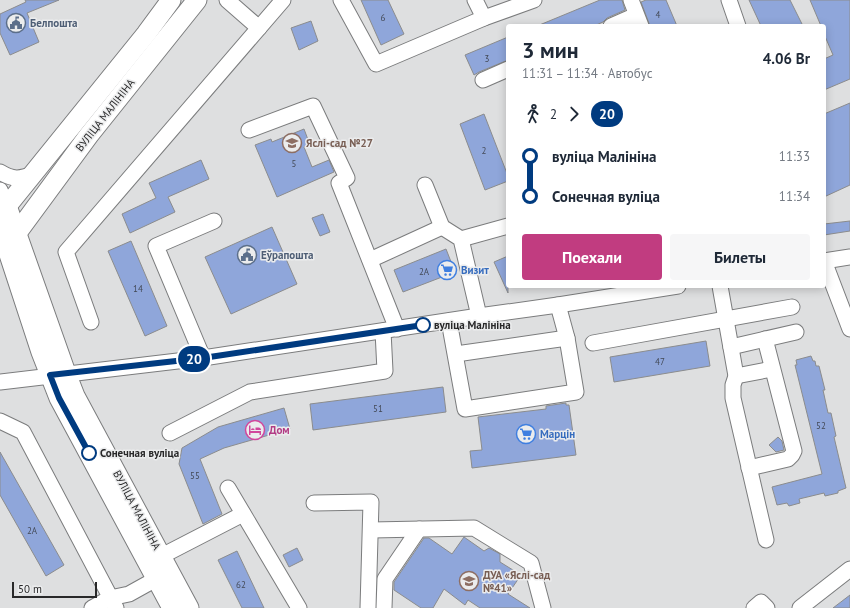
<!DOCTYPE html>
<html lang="ru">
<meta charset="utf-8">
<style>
:root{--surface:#fff;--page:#f6f6f7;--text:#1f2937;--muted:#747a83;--accent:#c13c80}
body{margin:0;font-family:"PT Sans",sans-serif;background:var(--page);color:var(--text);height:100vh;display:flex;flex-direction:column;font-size:15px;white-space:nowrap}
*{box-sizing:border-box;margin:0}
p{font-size:13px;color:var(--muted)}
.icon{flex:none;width:22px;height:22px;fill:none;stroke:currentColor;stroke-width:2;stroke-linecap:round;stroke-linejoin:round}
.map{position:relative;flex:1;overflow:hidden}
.side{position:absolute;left:506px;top:24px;width:320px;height:264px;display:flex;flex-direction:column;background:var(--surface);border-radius:4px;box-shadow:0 2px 10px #0003}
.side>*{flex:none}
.badge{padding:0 8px;border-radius:13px;font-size:14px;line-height:26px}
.scale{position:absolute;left:12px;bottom:10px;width:85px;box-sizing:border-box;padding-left:4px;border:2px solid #282829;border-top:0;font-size:11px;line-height:14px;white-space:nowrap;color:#282829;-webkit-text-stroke:3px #ebeced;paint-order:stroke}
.map>.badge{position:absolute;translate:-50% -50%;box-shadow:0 0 0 2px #fff}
.legs{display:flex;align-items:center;gap:6px;height:44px;padding:0 16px;font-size:13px}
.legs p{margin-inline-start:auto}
.overview{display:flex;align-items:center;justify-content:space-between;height:68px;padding:0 16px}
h1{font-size:22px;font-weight:700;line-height:30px}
.action{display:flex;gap:8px;margin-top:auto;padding:8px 16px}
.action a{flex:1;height:46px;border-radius:4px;background:var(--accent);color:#fff;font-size:16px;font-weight:700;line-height:46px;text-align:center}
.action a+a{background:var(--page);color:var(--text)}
ul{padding:0 16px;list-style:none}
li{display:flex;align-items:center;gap:14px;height:40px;font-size:15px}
li i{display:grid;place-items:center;width:6px;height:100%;margin:0 5px;background:currentColor}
li i::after{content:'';width:10px;height:10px;margin:-5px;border:3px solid;border-radius:50%;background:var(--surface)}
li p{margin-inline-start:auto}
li:first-child i{background:linear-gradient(#0000 50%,currentColor 0)}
li:last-child i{background:linear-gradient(currentColor 50%,#0000 0)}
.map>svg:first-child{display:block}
</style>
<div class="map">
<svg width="850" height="608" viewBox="0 0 850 608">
<rect width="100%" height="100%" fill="#dedfe0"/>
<!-- building -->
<g fill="#8fa6da" stroke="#8b8c8d">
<path d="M25 0H59L27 13 39 42 10 55 0 33V14L26 2Z"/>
<path d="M361 0H388L404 34 381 45Z"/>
<path d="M600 0H622L625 10 607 18 603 22 594 26H537Z"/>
<path d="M646 0H666L677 26H650L641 2Z"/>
<path d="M749 0H790L803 26H761Z"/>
<path d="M810 0H850V79L824 90V59L833 55 824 34V26H821Z"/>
<path d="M311 21 318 41 299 50 291 28Z"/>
<path d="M508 37V60L479 72 474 75 465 55Z"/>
<path d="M850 103V185L824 197V114Z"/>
<path d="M484 114 508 176V181L485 190 460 124Z"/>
<path d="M304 129 310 145 304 147 312 167 329 160 334 172 277 197 255 145 271 139 272 142Z"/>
<path d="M201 160 209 179 168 197 175 212 130 233 122 214 156 198 149 183Z"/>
<path d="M323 214 330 232 320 236 312 218Z"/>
<path d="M850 221V231L824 235V224Z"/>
<path d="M272 227 297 284 231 314 205 257Z"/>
<path d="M131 241 167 326 145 336 108 251Z"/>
<path d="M446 249 455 272 403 292 394 270Z"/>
<path d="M508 256V293L494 262Z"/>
<path d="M706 341 710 366 614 382 610 357Z"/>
<path d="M811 356 813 361H815L816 366H819L825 390H823L828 413H831L836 436 834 437 846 488 838 491V493L825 496 824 493 799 499 800 503 789 506 787 503 777 505 772 487 822 474 795 365H797L796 360Z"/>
<path d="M443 387 446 412 313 430 310 404Z"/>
<path d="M566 403V405H569L576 455 472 468 470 451 482 450 478 417 546 409V406Z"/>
<path d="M284 408 290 429 224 448 200 459 222 514 203 524 179 464 182 448 218 427Z"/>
<path d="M778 437 782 441 784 450 776 452 769 445Z"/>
<path d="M0 452 64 565 46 576 0 495Z"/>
<path d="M464 537 484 551 489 548 500 554V562L521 575 508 594 530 608H480L468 600 465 605 444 589 433 608H421L394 590V582L424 538H429L452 554Z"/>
<path d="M297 548 303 560 289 567 283 555Z"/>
<path d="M237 551 264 608H242L218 560Z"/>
<path d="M850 595V608H833Z"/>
</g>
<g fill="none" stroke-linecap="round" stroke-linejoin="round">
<!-- minor casing -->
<g stroke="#7b7c7d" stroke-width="17">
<g id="minor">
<path d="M227 0 259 28"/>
<path d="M341 0 376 64 484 18 534 0"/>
<path d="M475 0 484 18"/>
<path d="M631 0 641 26"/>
<path d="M729 0 738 26"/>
<path d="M611 26 636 15"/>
<path d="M483 80 508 69"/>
<path d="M249 130 313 106 347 178 339 183 397 329"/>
<path d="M0 172C13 180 20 179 33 174"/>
<path d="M425 185 442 227 461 239 479 316"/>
<path d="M0 190 7 206"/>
<path d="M461 239 508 226"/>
<path d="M370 260 442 227"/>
<path d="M824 261 850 329"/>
<path d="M824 261 850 257"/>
<path d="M720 286 736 376 733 385V398L766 540"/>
<path d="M449 321 465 409 576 392 567 338 558 305"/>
<path d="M91 322 66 252 283 0"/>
<path d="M593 343 792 307"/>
<path d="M731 347 796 332"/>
<path d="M456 354 567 338"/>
<path d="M203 358 156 246 214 221"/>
<path d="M736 376 772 369"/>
<path d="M0 382 203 358 479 316 558 305 678 286"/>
<path d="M0 421 23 432 116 608"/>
<path d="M170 433 250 392 385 371 383 331"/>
<path d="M749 468 788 459 792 455 794 451 765 339"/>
<path d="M228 488 299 608"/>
<path d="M314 503 371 502 368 608"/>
<path d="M371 530 474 528 531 563 543 608"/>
<path d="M152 561 243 514"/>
<path d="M92 608 110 598 129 594 156 579"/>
<path d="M384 608 385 579 419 529"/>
<path d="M754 608 761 602 767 608"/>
<path d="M800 608 850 569"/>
</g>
</g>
<!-- major casing -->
<g stroke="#7b7c7d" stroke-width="21">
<g id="major">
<path d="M7 206 66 373 75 396 189 608"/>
<path d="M0 217 7 206 146 34 171 0"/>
<path d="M0 227 41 352 59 398 172 608"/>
<path d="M11 241 89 135 197 0"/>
</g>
</g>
<!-- minor -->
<use href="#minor" stroke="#fff" stroke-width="15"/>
<!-- major -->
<use href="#major" stroke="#fff" stroke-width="19"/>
</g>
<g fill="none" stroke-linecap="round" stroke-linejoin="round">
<!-- line-1 casing -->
<g stroke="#fff" stroke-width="9">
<path id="line-1" d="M89 453 59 398 50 375 203 358 423 325"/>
</g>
<!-- line-1 -->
<use href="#line-1" stroke="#003b80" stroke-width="6"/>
</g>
<!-- icons -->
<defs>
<g id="civic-ring" transform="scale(1)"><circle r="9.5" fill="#ebeced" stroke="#5c6f8a" stroke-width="1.5"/><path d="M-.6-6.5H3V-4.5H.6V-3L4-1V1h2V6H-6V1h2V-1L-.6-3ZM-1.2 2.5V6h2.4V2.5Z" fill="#5c6f8a"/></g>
<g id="school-ring" transform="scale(1)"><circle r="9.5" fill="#ebeced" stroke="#8d6e63" stroke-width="1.5"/><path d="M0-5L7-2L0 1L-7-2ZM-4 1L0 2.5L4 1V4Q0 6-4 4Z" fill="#8d6e63"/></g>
<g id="supermarket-ring" transform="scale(1)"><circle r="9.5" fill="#ebeced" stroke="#3f7fe0" stroke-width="1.5"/><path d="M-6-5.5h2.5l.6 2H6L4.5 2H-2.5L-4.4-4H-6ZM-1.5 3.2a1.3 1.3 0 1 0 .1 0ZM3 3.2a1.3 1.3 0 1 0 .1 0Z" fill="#3f7fe0"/></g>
<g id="hotel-ring" transform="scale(1)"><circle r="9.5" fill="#ebeced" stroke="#d1479c" stroke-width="1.5"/><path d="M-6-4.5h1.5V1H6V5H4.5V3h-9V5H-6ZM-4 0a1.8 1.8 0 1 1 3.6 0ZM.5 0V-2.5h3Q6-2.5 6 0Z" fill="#d1479c"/></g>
</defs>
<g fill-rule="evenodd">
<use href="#civic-ring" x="16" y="23"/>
<use href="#school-ring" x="292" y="143"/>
<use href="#civic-ring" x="247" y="255"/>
<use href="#supermarket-ring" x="447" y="270"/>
<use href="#hotel-ring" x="255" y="430"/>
<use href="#supermarket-ring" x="526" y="434"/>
<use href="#school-ring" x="469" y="581"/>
</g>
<!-- markers -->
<g fill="#fff" stroke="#003b80" stroke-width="2">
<circle cx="423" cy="325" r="7"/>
<circle cx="89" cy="453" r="7"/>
</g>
<g text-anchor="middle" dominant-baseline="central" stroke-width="3" stroke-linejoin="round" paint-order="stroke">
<!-- number labels -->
<g font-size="9" fill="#424855">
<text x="658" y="14">4</text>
<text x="383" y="17">6</text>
<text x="487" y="58">3</text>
<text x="484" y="150">2</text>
<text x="294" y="163">5</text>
<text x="424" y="271">2А</text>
<text x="138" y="288">14</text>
<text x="660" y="361">47</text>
<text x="378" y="408">51</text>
<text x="821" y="425">52</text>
<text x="195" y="475">55</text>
<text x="32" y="530">2А</text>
<text x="241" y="584">62</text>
</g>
<!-- service labels -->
<g font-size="11" font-weight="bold" fill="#4e5e75" stroke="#ebeced" text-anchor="start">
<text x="30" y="23">Белпошта</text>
<text x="261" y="255">Еўрапошта</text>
</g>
<!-- street labels -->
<g font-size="11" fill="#282829" stroke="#ebeced">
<text transform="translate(105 115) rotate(-52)">ВУЛІЦА МАЛІНІНА</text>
<text transform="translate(137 510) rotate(62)">ВУЛІЦА МАЛІНІНА</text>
</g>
<!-- education labels -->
<g font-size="11" font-weight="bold" fill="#785e54" stroke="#ebeced" text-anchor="start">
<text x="306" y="143">Яслі-сад №27</text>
<text x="483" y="575">ДУА «Яслі-сад<tspan x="483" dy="13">№41»</tspan></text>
</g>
<!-- shop labels -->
<g font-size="11" font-weight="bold" fill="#366cbe" stroke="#ebeced" text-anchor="start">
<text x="461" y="270">Визит</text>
<text x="540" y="434">Марцін</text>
</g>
<!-- stop labels -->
<g font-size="11" font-weight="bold" fill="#282829" stroke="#ebeced" text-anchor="start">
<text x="434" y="325">вуліца Малініна</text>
<text x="100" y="453">Сонечная вуліца</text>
</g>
<!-- hotel labels -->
<g font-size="11" font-weight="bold" fill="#b23c85" stroke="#ebeced" text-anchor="start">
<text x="269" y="430">Дом</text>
</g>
</g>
</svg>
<div class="scale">50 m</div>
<b class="badge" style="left:194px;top:359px;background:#003b80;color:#fff">20</b>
<section class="side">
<div class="overview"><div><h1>3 мин</h1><p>11:31 – 11:34 · Автобус</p></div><b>4.06 Br</b></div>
<div class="legs"><svg class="icon" aria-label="walk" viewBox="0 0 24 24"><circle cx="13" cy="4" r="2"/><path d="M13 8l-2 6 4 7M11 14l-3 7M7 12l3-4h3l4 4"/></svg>2<svg class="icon" aria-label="forward" viewBox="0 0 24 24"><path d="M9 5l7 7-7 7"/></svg><b class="badge" style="background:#003b80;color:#fff">20</b></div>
<ul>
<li><i style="color:#003b80"></i><b>вуліца Малініна</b><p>11:33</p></li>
<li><i style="color:#003b80"></i><b>Сонечная вуліца</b><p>11:34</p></li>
</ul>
<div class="action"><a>Поехали</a><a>Билеты</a></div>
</section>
</div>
